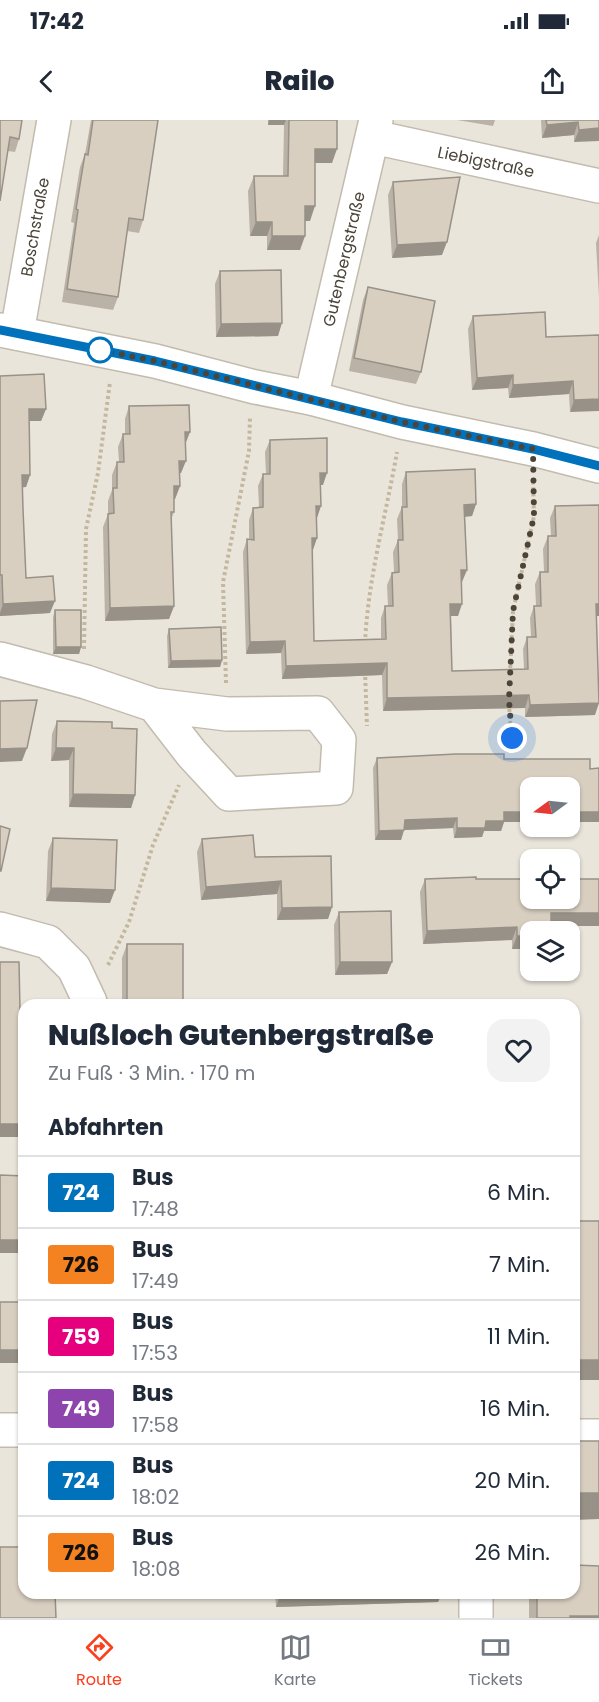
<!DOCTYPE html>
<html lang="de">
<meta charset="utf-8">
<style>
:root{--surface:#fff;--page:#f2f2f3;--text:#1f2937;--muted:#747a83;--line:#e0e1e3;--accent:#fc3f1d}
body{margin:0;font-family:Poppins,sans-serif;background:var(--page);color:var(--text);height:100vh;display:flex;flex-direction:column;font-size:22px;white-space:nowrap}
*{box-sizing:border-box;margin:0}
p{font-size:20px;color:var(--muted)}
.icon{flex:none;width:33px;height:33px;fill:none;stroke:currentColor;stroke-width:2;stroke-linecap:round;stroke-linejoin:round}
.map{position:relative;flex:1;overflow:hidden}
.drawer{position:absolute;left:18px;top:879px;width:562px;height:600px;display:flex;flex-direction:column;background:var(--surface);border-radius:18px;box-shadow:0 2px 4px #0004}
.drawer>*{flex:none}
.badge{padding:0 12px;border-radius:4px;font-size:21px;line-height:39px}
.needle{width:39px;rotate:255deg}
.buttons{position:absolute;left:520px;top:657px;display:grid;gap:12px}
.buttons a{display:grid;place-items:center;width:60px;height:60px;border-radius:12px;background:var(--surface);box-shadow:0 2px 4px #0004;font-size:30px}
.you{position:absolute;width:30px;height:30px;margin:-15px;border:4px solid #fff;border-radius:50%;background:#1a73e8;box-shadow:0 0 0 9px #1a73e833}
.map>.badge{position:absolute;translate:-50% -50%;box-shadow:0 0 0 3px #fff}
h2{padding:0 30px;font-size:22px;line-height:54px}
.round{display:grid;place-items:center;flex:none;width:63px;height:63px;border-radius:18px;background:var(--page)}
.overview{display:flex;align-items:center;justify-content:space-between;height:102px;padding:0 30px}
h1{font-size:28px;font-weight:800;line-height:45px}
ul{padding:0;list-style:none}
li{display:flex;align-items:center;gap:18px;height:72px;padding:0 30px;border-top:2px solid var(--line)}
li div{flex:1}
li b{display:block;font-size:22px}
li em{font-style:normal}
li .badge{min-width:66px;font-weight:700;text-align:center}
.status{display:flex;justify-content:space-between;align-items:center;height:42px;padding:0 30px;background:var(--surface);direction:ltr}
.status svg{height:16px;fill:currentColor}
header{display:flex;justify-content:space-between;align-items:center;height:78px;padding:0 30px;background:var(--surface);font-size:27px;font-weight:800}
.tab-bar{display:flex;justify-content:space-around;align-items:center;height:84px;border-top:2px solid var(--line);background:var(--surface);font-size:16px;color:var(--muted)}
.tab-bar a{display:grid;justify-items:center;gap:3px}
.tab-bar .selected{color:var(--accent)}
.map>svg:first-child{display:block}
</style>
<div class="status"><b>17:42</b><svg viewBox="0 0 49 12"><path d="M0 12V9h3v3zM5 12V6h3v6zM10 12V3h3v9zM15 12V0h3v12zM26 1h20v11H26zM47 4h2v5h-2z"/></svg></div>
<header><svg class="icon" aria-label="back" viewBox="0 0 24 24"><path d="M15 5l-7 7 7 7"/></svg>Railo<svg class="icon" aria-label="share" viewBox="0 0 24 24"><path d="M12 15V3M7 8l5-5 5 5M5 13v7h14v-7"/></svg></header>
<div class="map">
<svg width="599" height="1498" viewBox="0 0 599 1498">
<rect width="100%" height="100%" fill="#f6f3ec"/>
<!-- residential -->
<path fill="#eae5da" fill-rule="evenodd" d="M0 0H599V1498H0ZM531 668H570V706H531ZM531 740H570V778H531ZM531 812H570V850H531ZM24 885H574V1473H24Z"/>
<g fill="none" stroke-linecap="round" stroke-linejoin="round">
<!-- minor casing -->
<g stroke="#c2bbae" stroke-width="36">
<g id="minor">
<path d="M373 17 599 66"/>
<path d="M0 210 155 241 255 267 311 278 402 302 533 329 599 346"/>
<path d="M17 213 54 0"/>
<path d="M311 278 376 0"/>
<path d="M0 539 86 562 154 585 227 594 318 593 339 620 336 668 229 674 192 634 154 585"/>
<path d="M0 809 48 822 74 848 90 882V885"/>
<path d="M0 1310H24"/>
<path d="M574 1316H599"/>
<path d="M476 1498V1473"/>
</g>
</g>
<!-- path -->
<g stroke="#c4b79f" stroke-width="4" stroke-dasharray="3 3" stroke-linecap="butt">
<path d="M365 523C368 458 386 395 397 332"/>
<path d="M84 529 86 409 98 353 110 262"/>
<path d="M365 551 367 606"/>
<path d="M510 554 513 491 534 396 533 360"/>
<path d="M226 563 223 462 249 331 250 297"/>
<path d="M509 583 511 618"/>
<path d="M108 845 129 802 153 725 179 665"/>
</g>
<!-- minor -->
<use href="#minor" stroke="#fff" stroke-width="33"/>
</g>
<!-- wall -->
<g fill="#bab2a6">
<path d="M0 0 19 19 15 32 8 31Z"/>
<path d="M91 0H158L143 100 139 113 127 111 118 177 113 190 62 182 74 103 71 102 80 47 85 34Z"/>
<path d="M268 0H337L332 43H315L310 101H305L300 130H267V116H250L248 71 254 56H283L284 5H268Z"/>
<path d="M457 0H495L493 6Z"/>
<path d="M541 0H599L574 22V15L542 18Z"/>
<path d="M393 62 442 135 392 138 388 75Z"/>
<path d="M599 115V177L596 123Z"/>
<path d="M220 151 278 216 216 217 215 164Z"/>
<path d="M368 167 421 252 416 264 349 251 363 180Z"/>
<path d="M473 196 546 217 599 215 570 292 569 274 509 278 508 268 472 270 468 209Z"/>
<path d="M0 256 46 289 41 301H29L30 355 26 367H22L26 458 50 493 0 496Z"/>
<path d="M129 286 185 325 181 353H179L180 366 175 379H174V392L171 400 174 486 169 499 105 501 103 407 108 394V381L112 370V355L117 342H119L118 327 123 314H125V299Z"/>
<path d="M270 320 323 365H321L317 398V418L312 430 314 521 381 519V498L385 486H388L387 465 392 453 394 452 393 432 398 420 397 399 402 387V364L406 352 476 384 472 396 465 397 467 450 461 462 458 496H451L452 551 524 549 523 529 527 517H531L530 498 534 486H536L535 464 540 452H544L543 429 548 416H551L550 398 555 386 597 496 595 595 525 597V588L383 591 382 555 282 559 281 533 246 534 243 432 247 419H249V400L253 388 259 387 258 366 263 354H266L265 332Z"/>
<path d="M55 490 81 527 79 534H53V497Z"/>
<path d="M169 509 222 540 220 547 168 548 167 516Z"/>
<path d="M57 601 112 608 135 675 131 688 69 687V640L51 641 52 614Z"/>
<path d="M377 638 504 639 531 668V702H504L501 711H484L482 717 454 718 453 708 404 710 401 720H375L373 648Z"/>
<path d="M53 718 110 783 46 781 48 731Z"/>
<path d="M202 719 332 787 328 799 277 800V774L201 780 197 732Z"/>
<path d="M425 759H599V806H551L512 829V820L423 824 420 772Z"/>
<path d="M339 792 392 842 387 854 335 855 334 805Z"/>
<path d="M127 824 183 885H122V838Z"/>
<path d="M275 1473H442L438 1482 276 1487Z"/>
<path d="M529 1473H574L599 1498H529Z"/>
</g>
<!-- shaded-wall -->
<g fill="#979187">
<path d="M269 0H286L284 5H268Z"/>
<path d="M578 2 574 15 542 18 547 5Z"/>
<path d="M599 8V21L574 22 579 10Z"/>
<path d="M315 29H337L332 43H310Z"/>
<path d="M305 86H315L310 101H300Z"/>
<path d="M256 102H272L267 116H250Z"/>
<path d="M272 116H305L300 130H267Z"/>
<path d="M447 122 442 135 392 138 397 125Z"/>
<path d="M282 203 278 216 216 217 221 204Z"/>
<path d="M513 255 508 268 472 270 477 258Z"/>
<path d="M573 261 569 274 509 278 513 265Z"/>
<path d="M599 279V291L570 292 574 280Z"/>
<path d="M29 289H46L41 301H24Z"/>
<path d="M185 312H190L185 325Z"/>
<path d="M179 341H186L181 353H174Z"/>
<path d="M320 353H327L323 365H316Z"/>
<path d="M22 355H30L26 367 17 368Z"/>
<path d="M174 366H180L175 379H169Z"/>
<path d="M476 384 472 396 460 397 464 385Z"/>
<path d="M316 386H321L317 398Z"/>
<path d="M312 418H317L313 430H307Z"/>
<path d="M461 450H467L462 462H457Z"/>
<path d="M55 481 50 493 0 496V493L3 484Z"/>
<path d="M450 484H462L458 496H446Z"/>
<path d="M596 484H599V496H592Z"/>
<path d="M174 486 169 499 105 501 110 488Z"/>
<path d="M285 521 281 533 246 534 250 522Z"/>
<path d="M56 527H81L79 534H53Z"/>
<path d="M222 540 220 547 168 548 171 541Z"/>
<path d="M387 543 382 555 282 559 286 546Z"/>
<path d="M529 575 525 588 383 591 387 578Z"/>
<path d="M599 583 595 595 525 597 530 585Z"/>
<path d="M27 628 22 641 0 642V629Z"/>
<path d="M56 628H74L69 640 51 641Z"/>
<path d="M73 674 135 675 131 688 69 687Z"/>
<path d="M504 692H531V702H504L501 711H484L482 717 454 718 457 708Z"/>
<rect x="570" y="692" width="29" height="10"/>
<path d="M457 698 453 708 404 710 401 720H375L379 711 405 700Z"/>
<path d="M281 761 277 774 201 780 206 767Z"/>
<path d="M51 768 115 770 110 783 46 781Z"/>
<path d="M332 787 328 799 277 800 282 788Z"/>
<path d="M551 793H599V806H546Z"/>
<path d="M517 807 512 820 423 824 427 811Z"/>
<path d="M517 816H531V829H512Z"/>
<path d="M340 842H392L387 854 335 855Z"/>
<rect x="0" y="1004" width="24" height="13"/>
<rect x="0" y="1120" width="24" height="13"/>
<rect x="0" y="1230" width="24" height="13"/>
<rect x="574" y="1240" width="25" height="20"/>
<path d="M574 1373H599V1399L574 1400Z"/>
<path d="M281 1473H442L438 1482 276 1487Z"/>
<path d="M570 1496H599V1498H569Z"/>
</g>
<!-- building -->
<g fill="#d8cfc1" stroke="#979187" stroke-width="1.5">
<path d="M0 0H22L19 19 10 17 0 81Z"/>
<path d="M93 0H158L143 100 129 98 118 177 67 169 78 90 76 89 85 34 88 35Z"/>
<path d="M289 0H337V29H315V86H305V116H272V102H256L254 56H288Z"/>
<path d="M546 0H599V8L579 10 578 2 547 5Z"/>
<path d="M460 57 447 122 397 125 393 62Z"/>
<path d="M281 150 282 203 221 204 220 151Z"/>
<path d="M368 167 435 181 421 252 354 238Z"/>
<path d="M545 192 546 217 599 215V279L574 280 573 261 513 265V255L477 258 473 196Z"/>
<path d="M44 254 46 289H29L30 355H22L23 389 26 458 53 456 55 481 3 484 2 455H0V256Z"/>
<path d="M189 285 190 312H185L186 341H179L180 366H174V392H171L174 486 110 488 108 394 114 393 113 368H117V342H124L123 314H130L129 286Z"/>
<path d="M327 318V353H320L321 386H316L317 418H312L314 521 386 519 385 486H393L392 453 399 452 398 420H403L402 387H407L406 352 475 349 476 384 464 385 467 450H461L462 484H450L452 551 528 549 527 517H536L534 486H541L540 452H548V416H556L555 386 599 385V484H596L599 583 530 585 529 575 387 578V543L286 546 285 521 250 522 247 419 254 420 253 388 263 387V354H270V320Z"/>
<path d="M55 490H81V527H56Z"/>
<path d="M221 507 222 540 171 541 169 509Z"/>
<path d="M37 580 27 628 0 629V581Z"/>
<path d="M57 601 112 602V608L137 609 135 675 73 674 74 628H56Z"/>
<path d="M456 634H504V639H590V649L599 648V692H570V668H531V692H504V701H486L485 708H457V698L405 700 404 710 379 711 377 638Z"/>
<path d="M0 706 10 709 1 751H0Z"/>
<path d="M253 715 255 737 331 736 332 787 282 788 281 761 206 767 202 719Z"/>
<path d="M53 718 117 720 115 770 51 768Z"/>
<path d="M476 757V759H531V778H570V759H599V793H551V812H531V816H517V807L427 811 425 759Z"/>
<path d="M391 791 392 842H340L339 792Z"/>
<rect x="127" y="824" width="56" height="61"/>
<path d="M0 842H19L21 939H24V1004H0Z"/>
<path d="M0 1055 24 1056V1120H0Z"/>
<rect x="574" y="1101" width="25" height="139"/>
<rect x="0" y="1182" width="24" height="48"/>
<rect x="574" y="1321" width="25" height="52"/>
<path d="M0 1427H24V1473H55L56 1498H0Z"/>
<path d="M574 1445 599 1446V1496H570V1498H537V1473H574Z"/>
</g>
<g fill="none" stroke-linecap="round" stroke-linejoin="round">
<!-- line casing -->
<g stroke="#fff" stroke-width="14">
<path id="line" d="M0 210 155 241 402 302 533 329 599 346"/>
</g>
<!-- line -->
<use href="#line" stroke="#0072bc" stroke-width="9"/>
<!-- walk -->
<path stroke="#4b4439" stroke-width="6" stroke-dasharray="0 10.8" d="M100 230 95 229 155 241 402 302 533 329 534 396 513 491 509 580 512 618"/>
</g>
<!-- markers -->
<circle fill="#fff" stroke="#0072bc" stroke-width="3" cx="100" cy="230" r="12"/>
<g text-anchor="middle" dominant-baseline="central" stroke-width="6" stroke-linejoin="round" paint-order="stroke">
<!-- street labels -->
<g font-size="16" fill="#4b4439" stroke="#fff">
<text transform="translate(486 42) rotate(12)">Liebigstraße</text>
<text transform="translate(35 107) rotate(-80)">Boschstraße</text>
<text transform="translate(344 139) rotate(-77)">Gutenbergstraße</text>
</g>
</g>
</svg>
<div class="buttons">
<a><svg class="needle" viewBox="-14 -14 28 28"><path d="M0-13l5 13h-10z" fill="#e53935"/><path d="M0 13l5-13h-10z" fill="#747a83"/></svg></a>
<a><svg class="icon" aria-label="locate" viewBox="0 0 24 24"><circle cx="12" cy="12" r="6"/><path d="M12 2v4M12 18v4M2 12h4M18 12h4"/></svg></a>
<a><svg class="icon" aria-label="layers" viewBox="0 0 24 24"><path d="M12 4l9 5-9 5-9-5zM3 14l9 5 9-5"/></svg></a>
</div>
<div class="you" style="left:512px;top:618px"></div>
<section class="drawer">
<div class="overview"><div><h1>Nußloch Gutenbergstraße</h1><p>Zu Fuß · 3 Min. · 170 m</p></div><a class="round"><svg class="icon" aria-label="heart" viewBox="0 0 24 24"><path d="M12 20l-8-8c-3-5 5-10 8-4 3-6 11-1 8 4z"/></svg></a></div>
<h2>Abfahrten</h2>
<ul>
<li><span class="badge" style="background:#0072bc;color:#fff">724</span><div><b>Bus</b><p>17:48</p></div><em>6 Min.</em></li>
<li><span class="badge" style="background:#f58220;color:#111">726</span><div><b>Bus</b><p>17:49</p></div><em>7 Min.</em></li>
<li><span class="badge" style="background:#e6007e;color:#fff">759</span><div><b>Bus</b><p>17:53</p></div><em>11 Min.</em></li>
<li><span class="badge" style="background:#8e44ad;color:#fff">749</span><div><b>Bus</b><p>17:58</p></div><em>16 Min.</em></li>
<li><span class="badge" style="background:#0072bc;color:#fff">724</span><div><b>Bus</b><p>18:02</p></div><em>20 Min.</em></li>
<li><span class="badge" style="background:#f58220;color:#111">726</span><div><b>Bus</b><p>18:08</p></div><em>26 Min.</em></li>
</ul>
</section>
</div>
<nav class="tab-bar">
<a class="selected"><svg class="icon" aria-label="directions" viewBox="0 0 24 24"><path d="M12 3l9 9-9 9-9-9zM9 14v-3h6M13 9l2 2-2 2"/></svg>Route</a>
<a><svg class="icon" aria-label="map" viewBox="0 0 24 24"><path d="M3 6l6-2 6 2 6-2v14l-6 2-6-2-6 2zM9 4v14M15 6v14"/></svg>Karte</a>
<a><svg class="icon" aria-label="tickets" viewBox="0 0 24 24"><path d="M3 7h18v10H3zM15 7v10"/></svg>Tickets</a>
</nav>
